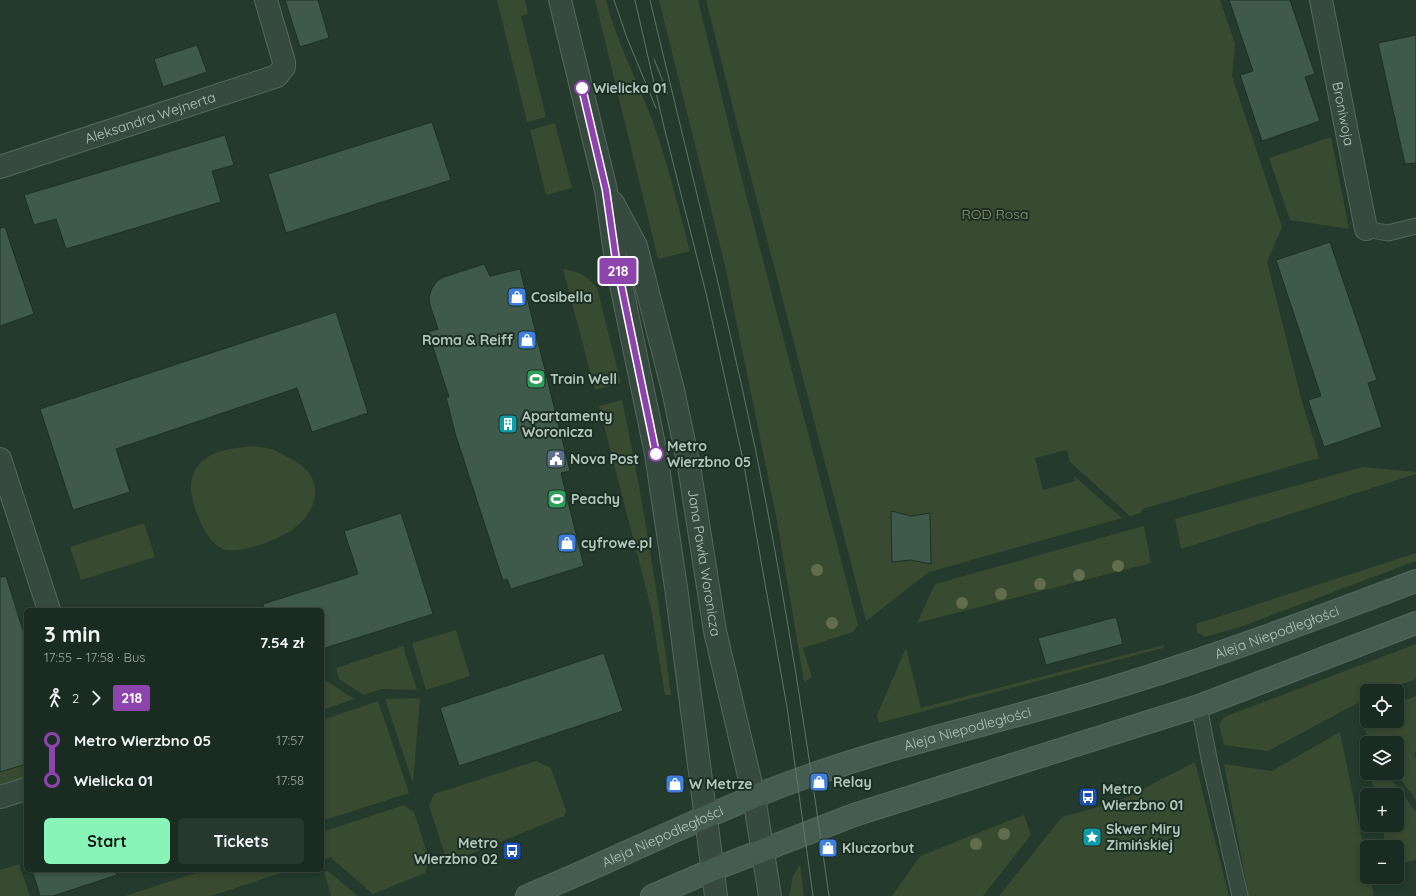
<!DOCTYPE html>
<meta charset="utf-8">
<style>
:root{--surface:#1a2c21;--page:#27382e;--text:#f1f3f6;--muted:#9fa7a5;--line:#38483f;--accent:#89f4b8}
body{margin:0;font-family:Quicksand,sans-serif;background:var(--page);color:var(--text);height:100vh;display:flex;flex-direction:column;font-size:15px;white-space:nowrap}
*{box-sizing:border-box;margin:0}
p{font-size:13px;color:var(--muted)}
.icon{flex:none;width:22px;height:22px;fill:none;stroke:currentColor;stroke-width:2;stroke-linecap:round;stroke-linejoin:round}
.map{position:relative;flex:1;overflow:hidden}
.side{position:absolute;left:24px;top:608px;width:300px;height:264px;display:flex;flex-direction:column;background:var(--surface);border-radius:6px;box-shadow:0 2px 6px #0003,0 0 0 1px var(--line)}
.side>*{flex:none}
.badge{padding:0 8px;border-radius:3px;font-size:14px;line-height:26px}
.controls{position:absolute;left:1360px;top:684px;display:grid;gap:8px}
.controls a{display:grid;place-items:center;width:44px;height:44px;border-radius:6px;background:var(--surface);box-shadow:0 2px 6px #0003,0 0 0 1px var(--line);font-size:20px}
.map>.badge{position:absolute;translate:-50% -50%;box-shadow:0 0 0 2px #fff}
.legs{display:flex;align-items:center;gap:6px;height:44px;padding:0 20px;font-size:13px}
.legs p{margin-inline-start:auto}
.head{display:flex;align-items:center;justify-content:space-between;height:68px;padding:0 20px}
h1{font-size:22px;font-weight:700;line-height:30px}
.primary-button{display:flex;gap:8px;margin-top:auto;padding:8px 20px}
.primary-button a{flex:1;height:46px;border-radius:6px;background:var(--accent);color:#111;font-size:16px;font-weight:700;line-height:46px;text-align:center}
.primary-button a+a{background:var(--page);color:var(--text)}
ul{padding:0 20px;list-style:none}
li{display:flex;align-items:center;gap:14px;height:40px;font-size:15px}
li i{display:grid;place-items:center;width:6px;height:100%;margin:0 5px;background:currentColor}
li i::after{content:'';width:10px;height:10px;margin:-5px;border:3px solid;border-radius:50%;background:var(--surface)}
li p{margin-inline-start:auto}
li:first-child i{background:linear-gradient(#0000 50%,currentColor 0)}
li:last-child i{background:linear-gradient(currentColor 50%,#0000 0)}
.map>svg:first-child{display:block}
</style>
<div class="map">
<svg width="1416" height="896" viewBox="0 0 1416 896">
<rect width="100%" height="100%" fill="#233a2c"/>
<!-- green -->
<g fill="#384a30">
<path d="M497 0H525L528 14 521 16 546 117 527 122Z"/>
<path d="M595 0H606C617 44 640 85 655 128 669 168 679 210 690 251L658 259Z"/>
<path d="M659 0H698L743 183 858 625 853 632 803 648 812 677 804 682 777 521 725 266Z"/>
<path d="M706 0H1220L1235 44 1232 76 1282 227 1267 262 1301 398 1319 458 1142 509 1141 513 1130 516 1070 462 1067 450 1035 458 1043 490 1075 481 1074 476 1122 518 929 572 866 621 736 120Z"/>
<path d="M555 123 572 188 546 195 530 130Z"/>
<path d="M1331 137 1349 229 1290 220 1269 158Z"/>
<path d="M563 269C579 271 587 276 597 288L621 383 595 390Z"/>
<path d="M622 400C643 498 658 596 671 695H665L651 608 599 406Z"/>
<path d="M253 446C258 447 263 447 268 448 276 450 305 465 309 473 322 491 313 513 297 526 284 538 244 553 226 550 206 546 193 507 191 490 190 482 193 473 197 467 209 450 234 448 253 446Z"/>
<path d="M1363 467 1416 472V474L1181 549 1175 519Z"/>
<path d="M144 523 155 557 81 580 70 547Z"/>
<path d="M1144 526 1151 563 917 623 935 584Z"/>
<path d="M1416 553V561L1243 626 1205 637 1197 632 1196 624Z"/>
<path d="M456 630 470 676 426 690 412 643Z"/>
<path d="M1416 644V679L1384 691H1367V698L1268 751 1224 745 1219 724 1224 717Z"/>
<path d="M1164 645 1163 648 879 723 877 715 906 648 921 708Z"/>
<path d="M403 646 417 690 382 689 364 695 339 679 336 668Z"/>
<path d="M322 678 354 699 322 710Z"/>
<path d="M1416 696V752L1414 753 1416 759V800L1396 773 1397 743H1374L1362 727 1367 713V721H1397V703Z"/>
<path d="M420 698 413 783 385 699Z"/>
<path d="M378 701 409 793 322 821V720Z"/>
<path d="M1340 732 1367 864V877H1370L1374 896H1240L1247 888 1224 764 1272 771Z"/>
<path d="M536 761 551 768 566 811 564 816 456 860 445 855 429 806 434 794Z"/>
<path d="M1195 762 1229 896H999L1062 817 1119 801Z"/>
<path d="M26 764V781L0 789V772Z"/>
<path d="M1370 773H1387L1416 812V860L1397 864V847H1386L1382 825H1397V795H1375Z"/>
<path d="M404 805 414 812 429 859 425 873 373 894 330 857 322 860V832Z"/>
<path d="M1024 815 1031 835 983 896H892L920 856Z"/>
<path d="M19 864 30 896H0V870Z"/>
<path d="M800 864 804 896H789L793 876Z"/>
<path d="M205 870H290L211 896H125Z"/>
<path d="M327 871H328L358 896H331L324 872Z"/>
</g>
<!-- building -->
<g fill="#3f594a" stroke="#1e3126">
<path d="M285 0H318L329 38 300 47Z"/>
<path d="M1229 0H1290L1315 74 1305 77 1320 121 1262 141 1240 75 1253 71Z"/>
<path d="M1416 35V163L1405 164 1378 43Z"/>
<path d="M197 45 207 72 163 87 154 59Z"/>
<path d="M432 122 451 180 286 233 268 174Z"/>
<path d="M225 135 234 165 212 171 221 202 66 249 56 219 34 225 24 195Z"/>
<path d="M5 227 34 314 0 326V228Z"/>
<path d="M1330 242 1377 380 1368 383 1382 427 1324 447 1308 400 1321 396 1276 260Z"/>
<path d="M484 264 490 276 520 269 570 471 561 473 584 566 511 589 507 579 503 581 455 433 446 397H449L428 332 438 329 430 305 429 297 432 288 437 281 444 277Z"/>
<path d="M336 312 368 413 312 432 297 388 116 449 130 492 73 510 40 409Z"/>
<path d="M891 511 911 516 930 513 931 564 911 560 892 562Z"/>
<path d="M401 513 433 614 322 649V610H264L263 604 358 574 344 531Z"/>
<path d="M6 576 26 640V764L0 772V577Z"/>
<path d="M1116 617 1123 644 1046 665 1038 638Z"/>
<path d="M604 653 623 711 459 766 440 708Z"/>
<path d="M32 870H116L117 875 53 896H40Z"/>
</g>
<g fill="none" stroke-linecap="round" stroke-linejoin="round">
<!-- service casing -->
<g stroke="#55685d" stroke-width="17">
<g id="service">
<path d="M1366 229 1388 233 1416 226"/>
<path d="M1199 706 1210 763 1240 896"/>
</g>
</g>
<!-- minor casing -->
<g stroke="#55685d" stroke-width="24">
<g id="minor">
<path id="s1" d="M1321 0 1366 229"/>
<path id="s2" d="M0 167 277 76 284 67V62L266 0"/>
<path d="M0 459 49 610"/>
<path d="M0 797 26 789"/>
</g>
</g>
<!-- tertiary casing -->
<g stroke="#55685d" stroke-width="24">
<g id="tertiary">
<path d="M560 0 606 190 616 260 656 454 676 587 716 896"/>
<path id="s3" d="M613 203 636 246 673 390 689 466 715 631 754 797 770 896"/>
</g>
</g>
<!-- secondary casing -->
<g stroke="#55685d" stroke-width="24">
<g id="secondary">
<path id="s4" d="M527 896C622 857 714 809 811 775 909 741 1012 719 1112 688 1214 657 1315 619 1416 581"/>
<path d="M652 896 712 870 854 815 1199 706 1416 623"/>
</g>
</g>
<!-- service -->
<use href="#service" stroke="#374a3f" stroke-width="15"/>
<!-- minor -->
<use href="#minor" stroke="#374a3f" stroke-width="22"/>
<!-- tertiary -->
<use href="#tertiary" stroke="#374a3f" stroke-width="22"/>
<!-- secondary -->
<use href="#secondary" stroke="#455d50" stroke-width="22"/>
<!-- tram -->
<g stroke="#5e7668" stroke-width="1">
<path d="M614 0 627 38 656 108"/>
<path d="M635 0 664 127 706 293 743 460 787 707 813 896"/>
<path d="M650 0C686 151 724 300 756 452 786 599 808 748 829 896"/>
<path d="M654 59 668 94"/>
</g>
</g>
<!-- trees -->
<g fill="#616d4e">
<circle cx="1118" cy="566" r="6"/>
<circle cx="817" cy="570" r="6"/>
<circle cx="1079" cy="575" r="6"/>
<circle cx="1040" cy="584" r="6"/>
<circle cx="1001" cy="594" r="6"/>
<circle cx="962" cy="603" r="6"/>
<circle cx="832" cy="623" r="6"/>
<circle cx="1004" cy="834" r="6"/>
<circle cx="976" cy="844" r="6"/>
</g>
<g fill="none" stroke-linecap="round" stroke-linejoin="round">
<!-- line-1 casing -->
<g stroke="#fff" stroke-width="9">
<path id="line-1" d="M582 88 606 190 616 260 656 454"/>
</g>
<!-- line-1 -->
<use href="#line-1" stroke="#8e44ad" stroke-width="6"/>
</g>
<!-- icons -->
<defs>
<g id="shop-square" transform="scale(1)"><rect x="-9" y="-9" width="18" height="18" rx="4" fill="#3f7fe0" stroke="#1c2f24"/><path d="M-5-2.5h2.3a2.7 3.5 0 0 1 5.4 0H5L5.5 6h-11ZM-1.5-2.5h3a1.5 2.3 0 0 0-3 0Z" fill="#fff"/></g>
<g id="stadium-square" transform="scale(1)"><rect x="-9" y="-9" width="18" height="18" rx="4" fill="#2e9e5b" stroke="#1c2f24"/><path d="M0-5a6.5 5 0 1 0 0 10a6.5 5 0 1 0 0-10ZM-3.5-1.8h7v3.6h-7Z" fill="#fff"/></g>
<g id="building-square" transform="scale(1)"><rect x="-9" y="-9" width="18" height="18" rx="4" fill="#0f9aa8" stroke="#1c2f24"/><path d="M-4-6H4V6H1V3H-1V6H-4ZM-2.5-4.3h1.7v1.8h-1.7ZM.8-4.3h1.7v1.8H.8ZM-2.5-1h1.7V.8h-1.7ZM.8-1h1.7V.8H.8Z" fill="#fff"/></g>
<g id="civic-square" transform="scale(1)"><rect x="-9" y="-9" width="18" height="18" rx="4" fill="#5c6f8a" stroke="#1c2f24"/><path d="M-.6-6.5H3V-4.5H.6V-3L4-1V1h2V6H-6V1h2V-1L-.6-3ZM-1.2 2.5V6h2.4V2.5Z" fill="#fff"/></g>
<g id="bus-square" transform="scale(1)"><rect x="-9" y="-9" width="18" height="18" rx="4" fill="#1a4fb4" stroke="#1c2f24"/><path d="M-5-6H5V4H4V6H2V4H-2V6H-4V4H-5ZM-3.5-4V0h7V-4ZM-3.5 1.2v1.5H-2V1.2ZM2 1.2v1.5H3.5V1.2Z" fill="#fff"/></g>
<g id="sight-square" transform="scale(1)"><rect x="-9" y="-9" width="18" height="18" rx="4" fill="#0f9aa8" stroke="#1c2f24"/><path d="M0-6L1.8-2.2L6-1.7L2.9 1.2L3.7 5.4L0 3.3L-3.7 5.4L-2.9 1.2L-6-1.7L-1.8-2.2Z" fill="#fff"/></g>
</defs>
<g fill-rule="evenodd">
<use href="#shop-square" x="517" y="297"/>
<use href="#shop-square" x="527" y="340"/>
<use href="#stadium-square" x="536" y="379"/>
<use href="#building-square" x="508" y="424"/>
<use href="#civic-square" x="556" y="459"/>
<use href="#stadium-square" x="557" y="499"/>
<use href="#shop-square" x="567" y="543"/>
<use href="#shop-square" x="819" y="782"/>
<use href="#shop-square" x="675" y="784"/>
<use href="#bus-square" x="1088" y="797"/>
<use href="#sight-square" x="1092" y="837"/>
<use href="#shop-square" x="828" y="848"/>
<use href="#bus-square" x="512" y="851"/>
</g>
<!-- markers -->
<g fill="#fff" stroke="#8e44ad" stroke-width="2">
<circle cx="582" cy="88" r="7"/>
<circle cx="656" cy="454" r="7"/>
</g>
<g text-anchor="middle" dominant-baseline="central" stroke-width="4" stroke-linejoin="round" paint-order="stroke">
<!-- stop labels -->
<g font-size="14" font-weight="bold" fill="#b2c6bb" stroke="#1c2f24" text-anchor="start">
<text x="593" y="88">Wielicka 01</text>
<text x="667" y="446">Metro<tspan x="667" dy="16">Wierzbno 05</tspan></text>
</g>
<!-- street labels -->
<g font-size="14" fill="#b2c6bb" stroke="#1c2f24">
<text stroke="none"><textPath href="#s1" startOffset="116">Broniwoja</textPath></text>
<text stroke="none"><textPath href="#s2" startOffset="158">Aleksandra Wejnerta</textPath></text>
<text stroke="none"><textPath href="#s3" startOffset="373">Jana Pawła Woronicza</textPath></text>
<text stroke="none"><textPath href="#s4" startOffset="796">Aleja Niepodległości</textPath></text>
<text stroke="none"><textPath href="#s4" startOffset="472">Aleja Niepodległości</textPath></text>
<text stroke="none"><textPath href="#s4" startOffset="148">Aleja Niepodległości</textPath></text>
</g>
<!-- park labels -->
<g font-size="14" fill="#94966a" stroke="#1c2f24">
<text x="995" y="214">ROD Rosa</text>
</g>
<!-- poi labels -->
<g font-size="14" font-weight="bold" fill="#b2c6bb" stroke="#1c2f24" text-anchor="start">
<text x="531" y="297">Cosibella</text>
<text x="513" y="340" text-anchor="end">Roma &amp; Reiff</text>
<text x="550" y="379">Train Well</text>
<text x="522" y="416">Apartamenty<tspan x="522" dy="16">Woronicza</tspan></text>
<text x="570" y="459">Nova Post</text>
<text x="571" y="499">Peachy</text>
<text x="581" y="543">cyfrowe.pl</text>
<text x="833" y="782">Relay</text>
<text x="689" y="784">W Metrze</text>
<text x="1102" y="789">Metro<tspan x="1102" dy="16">Wierzbno 01</tspan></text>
<text x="1106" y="829">Skwer Miry<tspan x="1106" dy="16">Zimińskiej</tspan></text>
<text x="498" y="843" text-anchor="end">Metro<tspan x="498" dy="16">Wierzbno 02</tspan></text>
<text x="842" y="848">Kluczorbut</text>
</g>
</g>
</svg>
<div class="controls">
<a><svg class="icon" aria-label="locate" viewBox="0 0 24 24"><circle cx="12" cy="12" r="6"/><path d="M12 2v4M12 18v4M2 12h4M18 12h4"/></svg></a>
<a><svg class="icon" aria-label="layers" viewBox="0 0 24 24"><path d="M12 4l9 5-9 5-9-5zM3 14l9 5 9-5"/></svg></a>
<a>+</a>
<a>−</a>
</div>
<b class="badge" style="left:618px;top:271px;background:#8e44ad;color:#fff">218</b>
<section class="side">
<div class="head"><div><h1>3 min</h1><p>17:55 – 17:58 · Bus</p></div><b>7.54 zł</b></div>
<div class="legs"><svg class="icon" aria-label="walk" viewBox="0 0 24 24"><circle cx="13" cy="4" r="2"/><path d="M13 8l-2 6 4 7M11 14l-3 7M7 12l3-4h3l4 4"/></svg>2<svg class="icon" aria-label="forward" viewBox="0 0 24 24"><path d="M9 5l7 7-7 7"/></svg><b class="badge" style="background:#8e44ad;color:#fff">218</b></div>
<ul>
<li><i style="color:#8e44ad"></i><b>Metro Wierzbno 05</b><p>17:57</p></li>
<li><i style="color:#8e44ad"></i><b>Wielicka 01</b><p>17:58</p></li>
</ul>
<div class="primary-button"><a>Start</a><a>Tickets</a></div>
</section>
</div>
